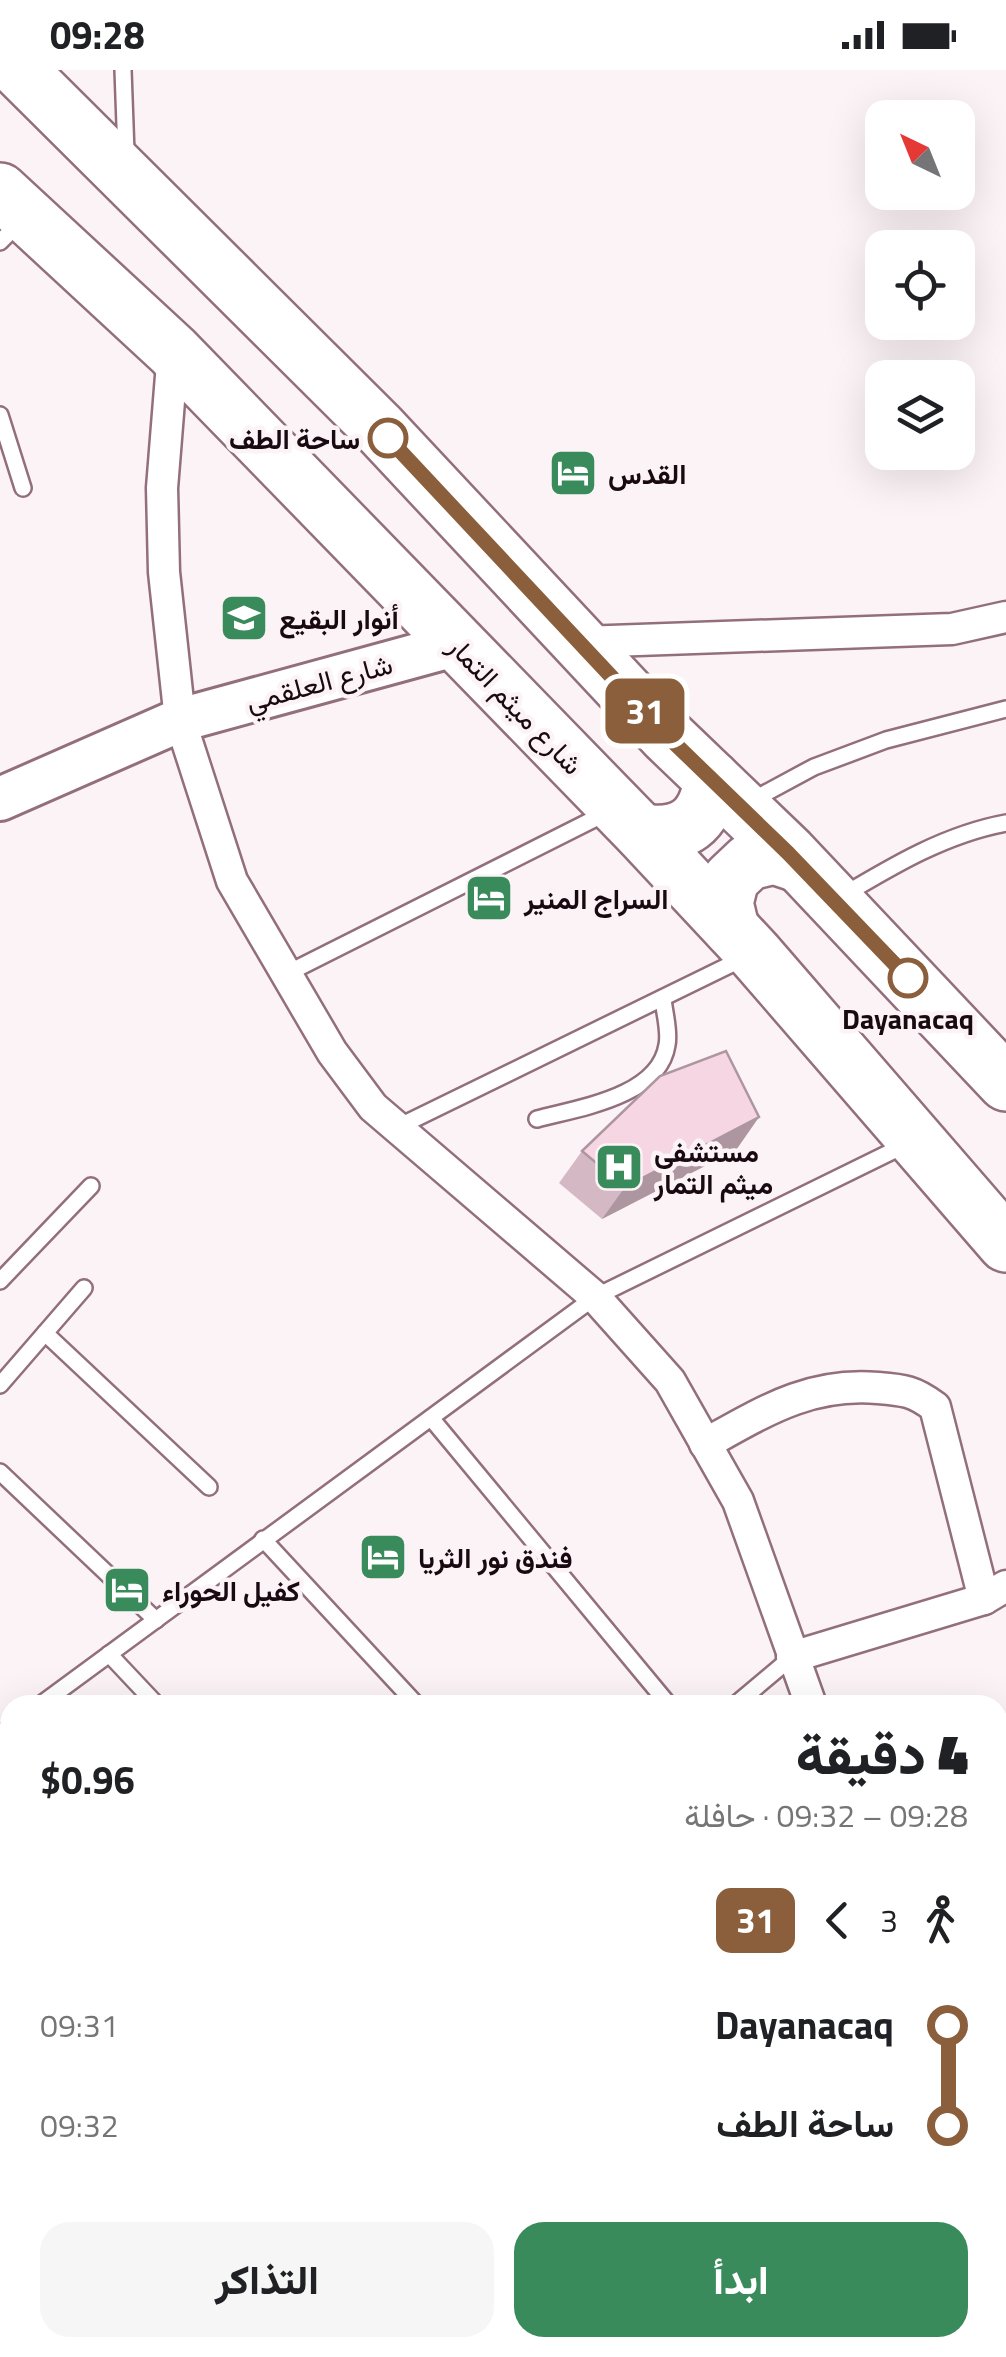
<!DOCTYPE html>
<html lang="ar">
<meta charset="utf-8">
<style>
:root{--surface:#fff;--page:#f6f6f6;--text:#202124;--muted:#757577;--accent:#3a8b5c}
body{margin:0;font-family:"Titillium Web",Vazirmatn,sans-serif;background:var(--page);color:var(--text);direction:rtl;height:100vh;display:flex;flex-direction:column;font-size:38px;white-space:nowrap}
*{box-sizing:border-box;margin:0}
p{font-size:32px;color:var(--muted)}
.icon{flex:none;width:55px;height:55px;fill:none;stroke:currentColor;stroke-width:2;stroke-linecap:round;stroke-linejoin:round}
.map{position:relative;flex:1;overflow:hidden;direction:ltr}
.drawer{position:absolute;left:0px;top:1625px;width:1008px;height:662px;display:flex;flex-direction:column;background:var(--surface);border-radius:30px 30px 0 0;box-shadow:0 10px 40px #0002;direction:rtl}
.drawer>*{flex:none}
.badge{padding:0 20px;border-radius:15px;font-size:35px;line-height:65px}
.needle{width:65px;rotate:317deg}
.controls{position:absolute;left:865px;top:30px;display:grid;gap:20px}
.controls a{display:grid;place-items:center;width:110px;height:110px;border-radius:20px;background:var(--surface);box-shadow:0 10px 40px #0002;font-size:50px}
.map>.badge{position:absolute;translate:-50% -50%;box-shadow:0 0 0 5px #fff}
.legs{display:flex;align-items:center;gap:15px;height:110px;padding:0 40px;font-size:32px}
.legs p{margin-inline-start:auto}
.overview{display:flex;align-items:center;justify-content:space-between;height:170px;padding:0 40px}
h1{font-size:55px;font-weight:800;line-height:75px}
.cta{display:flex;gap:20px;margin-top:auto;padding:20px 40px}
.cta a{flex:1;height:115px;border-radius:30px;background:var(--accent);color:#fff;font-size:40px;font-weight:800;line-height:115px;text-align:center}
.cta a+a{background:var(--page);color:var(--text)}
ul{padding:0 40px;list-style:none}
li{display:flex;align-items:center;gap:35px;height:100px;font-size:38px}
li i{display:grid;place-items:center;width:15px;height:100%;margin:0 12px;background:currentColor}
li i::after{content:'';width:25px;height:25px;margin:-12px;border:8px solid;border-radius:50%;background:var(--surface)}
li p{margin-inline-start:auto}
li:first-child i{background:linear-gradient(#0000 50%,currentColor 0)}
li:last-child i{background:linear-gradient(currentColor 50%,#0000 0)}
.status{display:flex;justify-content:space-between;align-items:center;height:70px;padding:0 50px;background:var(--surface);direction:ltr}
.status svg{height:28px;fill:currentColor}
.map>svg:first-child{display:block}
</style>
<div class="status"><b>09:28</b><svg viewBox="0 0 49 12"><path d="M0 12V9h3v3zM5 12V6h3v6zM10 12V3h3v9zM15 12V0h3v12zM26 1h20v11H26zM47 4h2v5h-2z"/></svg></div>
<div class="map">
<svg width="1006" height="2287" viewBox="0 0 1006 2287">
<rect width="100%" height="100%" fill="#fcf3f6"/>
<g fill="none" stroke-linecap="round" stroke-linejoin="round">
<!-- lane casing -->
<g stroke="#936f7e" stroke-width="20">
<g id="lane">
<path d="M123 0 126 83"/>
<path d="M0 172 20 152"/>
<path d="M0 345 23 418"/>
<path d="M749 732 814 697 886 670 1006 639"/>
<path d="M842 826C894 795 946 764 1006 753"/>
<path d="M284 905 608 742"/>
<path d="M537 1049C578 1038 659 1027 667 975 670 961 664 942 663 928"/>
<path d="M396 1058 746 887"/>
<path d="M0 1211 91 1116"/>
<path d="M45 1263 209 1417"/>
<path d="M0 1315 84 1218"/>
<path d="M431 1348 669 1635"/>
<path d="M0 1402 156 1550"/>
<path d="M263 1469 417 1635"/>
<path d="M109 1584 157 1635"/>
<path d="M40 1635 595 1227 907 1074"/>
<path d="M735 1635 792 1587"/>
<path d="M0 1665 10 1657"/>
<path d="M998 1728 1006 1720"/>
<path d="M862 2278 870 2287"/>
</g>
</g>
<!-- street casing -->
<g stroke="#936f7e" stroke-width="35">
<g id="street">
<path d="M173 281 162 418 164 502 180 650 232 811 332 982 373 1037 595 1227 670 1311 738 1431 811 1635"/>
<path d="M582 572 952 559 1006 547"/>
<path d="M705 1374C763 1342 809 1312 878 1318 904 1320 914 1321 935 1337L984 1529"/>
<path d="M792 1587 984 1529 1006 1516"/>
<path d="M0 2044 10 2059"/>
<path d="M998 2097 1006 2112"/>
<path d="M0 2266 14 2287"/>
<path d="M177 2278 184 2287"/>
<path d="M409 2287 427 2278"/>
</g>
</g>
<!-- secondary casing -->
<g stroke="#936f7e" stroke-width="48">
<g id="secondary">
<path d="M0 729 180 650 458 574"/>
<path d="M0 1786 10 1795"/>
<path d="M559 2278 571 2287"/>
</g>
</g>
<!-- highway casing -->
<g stroke="#936f7e" stroke-width="60">
<g id="highway">
<path d="M19 0 379 358 667 666 789 783 1006 1013"/>
<path d="M0 121 173 281 641 762 754 883 1006 1174"/>
<path d="M641 762C684 768 706 752 712 709"/>
<path d="M731 858 725 833 731 809 749 792 774 786 798 794"/>
</g>
</g>
<!-- lane -->
<use href="#lane" stroke="#fff" stroke-width="15"/>
<!-- street -->
<use href="#street" stroke="#fff" stroke-width="30"/>
<!-- secondary -->
<use href="#secondary" stroke="#fff" stroke-width="42"/>
<!-- highway -->
<use href="#highway" stroke="#fff" stroke-width="55"/>
</g>
<!-- wall -->
<path fill="#d4b8c3" d="M759 1047 736 1080 602 1149 559 1113 582 1081Z"/>
<!-- shaded-wall -->
<path fill="#ad969f" d="M759 1047 736 1080 602 1149 625 1117Z"/>
<!-- building -->
<path fill="#f7d6e3" stroke="#ad969f" stroke-width="2.5" d="M726 981 759 1047 625 1117 582 1081 660 1006Z"/>
<g fill="none" stroke-linecap="round" stroke-linejoin="round">
<!-- line-1 casing -->
<g stroke="#fff" stroke-width="22">
<path id="line-1" d="M388 368 667 666 788 783 908 908"/>
</g>
<!-- line-1 -->
<use href="#line-1" stroke="#8b5e3c" stroke-width="15"/>
</g>
<!-- icons -->
<defs>
<g id="hotel-square" transform="scale(2.5)"><rect x="-9" y="-9" width="18" height="18" rx="4" fill="#3a8b5c" stroke="#fcf3f6"/><path d="M-6-4.5h1.5V1H6V5H4.5V3h-9V5H-6ZM-4 0a1.8 1.8 0 1 1 3.6 0ZM.5 0V-2.5h3Q6-2.5 6 0Z" fill="#fff"/></g>
<g id="school-square" transform="scale(2.5)"><rect x="-9" y="-9" width="18" height="18" rx="4" fill="#3a8b5c" stroke="#fcf3f6"/><path d="M0-5L7-2L0 1L-7-2ZM-4 1L0 2.5L4 1V4Q0 6-4 4Z" fill="#fff"/></g>
<g id="hospital-square" transform="scale(2.5)"><rect x="-9" y="-9" width="18" height="18" rx="4" fill="#3a8b5c" stroke="#fcf3f6"/><path d="M-5-5h3v3.5h4V-5h3V5h-3V1.5h-4V5h-3Z" fill="#fff"/></g>
</defs>
<g fill-rule="evenodd">
<use href="#hotel-square" x="573" y="403"/>
<use href="#school-square" x="244" y="548"/>
<use href="#hotel-square" x="489" y="828"/>
<use href="#hospital-square" x="619" y="1097"/>
<use href="#hotel-square" x="383" y="1487"/>
<use href="#hotel-square" x="127" y="1520"/>
</g>
<!-- markers -->
<g fill="#fff" stroke="#8b5e3c" stroke-width="5">
<circle cx="388" cy="368" r="18"/>
<circle cx="908" cy="908" r="18"/>
</g>
<g text-anchor="middle" dominant-baseline="central" stroke-width="9" stroke-linejoin="round" paint-order="stroke">
<!-- stop labels -->
<g font-size="28" font-weight="bold" fill="#180a10" stroke="#fcf3f6" text-anchor="end">
<text x="360" y="368">ساحة الطف</text>
<text x="908" y="948" text-anchor="middle">Dayanacaq</text>
</g>
<!-- poi labels -->
<g font-size="28" font-weight="bold" fill="#180a10" stroke="#fcf3f6" text-anchor="start">
<text x="608" y="403">القدس</text>
<text x="279" y="548">أنوار البقيع</text>
<text x="524" y="828">السراج المنير</text>
<text x="654" y="1081">مستشفى<tspan x="654" dy="32">ميثم التمار</tspan></text>
<text x="418" y="1487">فندق نور الثريا</text>
<text x="162" y="1520">كفيل الحوراء</text>
</g>
<!-- street labels -->
<g font-size="28" fill="#180a10" stroke="#fcf3f6">
<text transform="translate(319 612) rotate(-15)">شارع العلقمي</text>
<text transform="translate(516 635) rotate(46)">شارع ميثم التمار</text>
</g>
</g>
</svg>
<div class="controls">
<a><svg class="needle" viewBox="-14 -14 28 28"><path d="M0-13l5 13h-10z" fill="#e53935"/><path d="M0 13l5-13h-10z" fill="#757577"/></svg></a>
<a><svg class="icon" aria-label="locate" viewBox="0 0 24 24"><circle cx="12" cy="12" r="6"/><path d="M12 2v4M12 18v4M2 12h4M18 12h4"/></svg></a>
<a><svg class="icon" aria-label="layers" viewBox="0 0 24 24"><path d="M12 4l9 5-9 5-9-5zM3 14l9 5 9-5"/></svg></a>
</div>
<b class="badge" style="left:645px;top:641px;background:#8b5e3c;color:#fff">31</b>
<section class="drawer">
<div class="overview"><div><h1>4 دقيقة</h1><p>09:28 – 09:32 · حافلة</p></div><b>$0.96</b></div>
<div class="legs"><svg class="icon" aria-label="walk" viewBox="0 0 24 24"><circle cx="13" cy="4" r="2"/><path d="M13 8l-2 6 4 7M11 14l-3 7M7 12l3-4h3l4 4"/></svg>3<svg class="icon" aria-label="back" viewBox="0 0 24 24"><path d="M15 5l-7 7 7 7"/></svg><b class="badge" style="background:#8b5e3c;color:#fff">31</b></div>
<ul>
<li><i style="color:#8b5e3c"></i><b>Dayanacaq</b><p>09:31</p></li>
<li><i style="color:#8b5e3c"></i><b>ساحة الطف</b><p>09:32</p></li>
</ul>
<div class="cta"><a>ابدأ</a><a>التذاكر</a></div>
</section>
</div>
